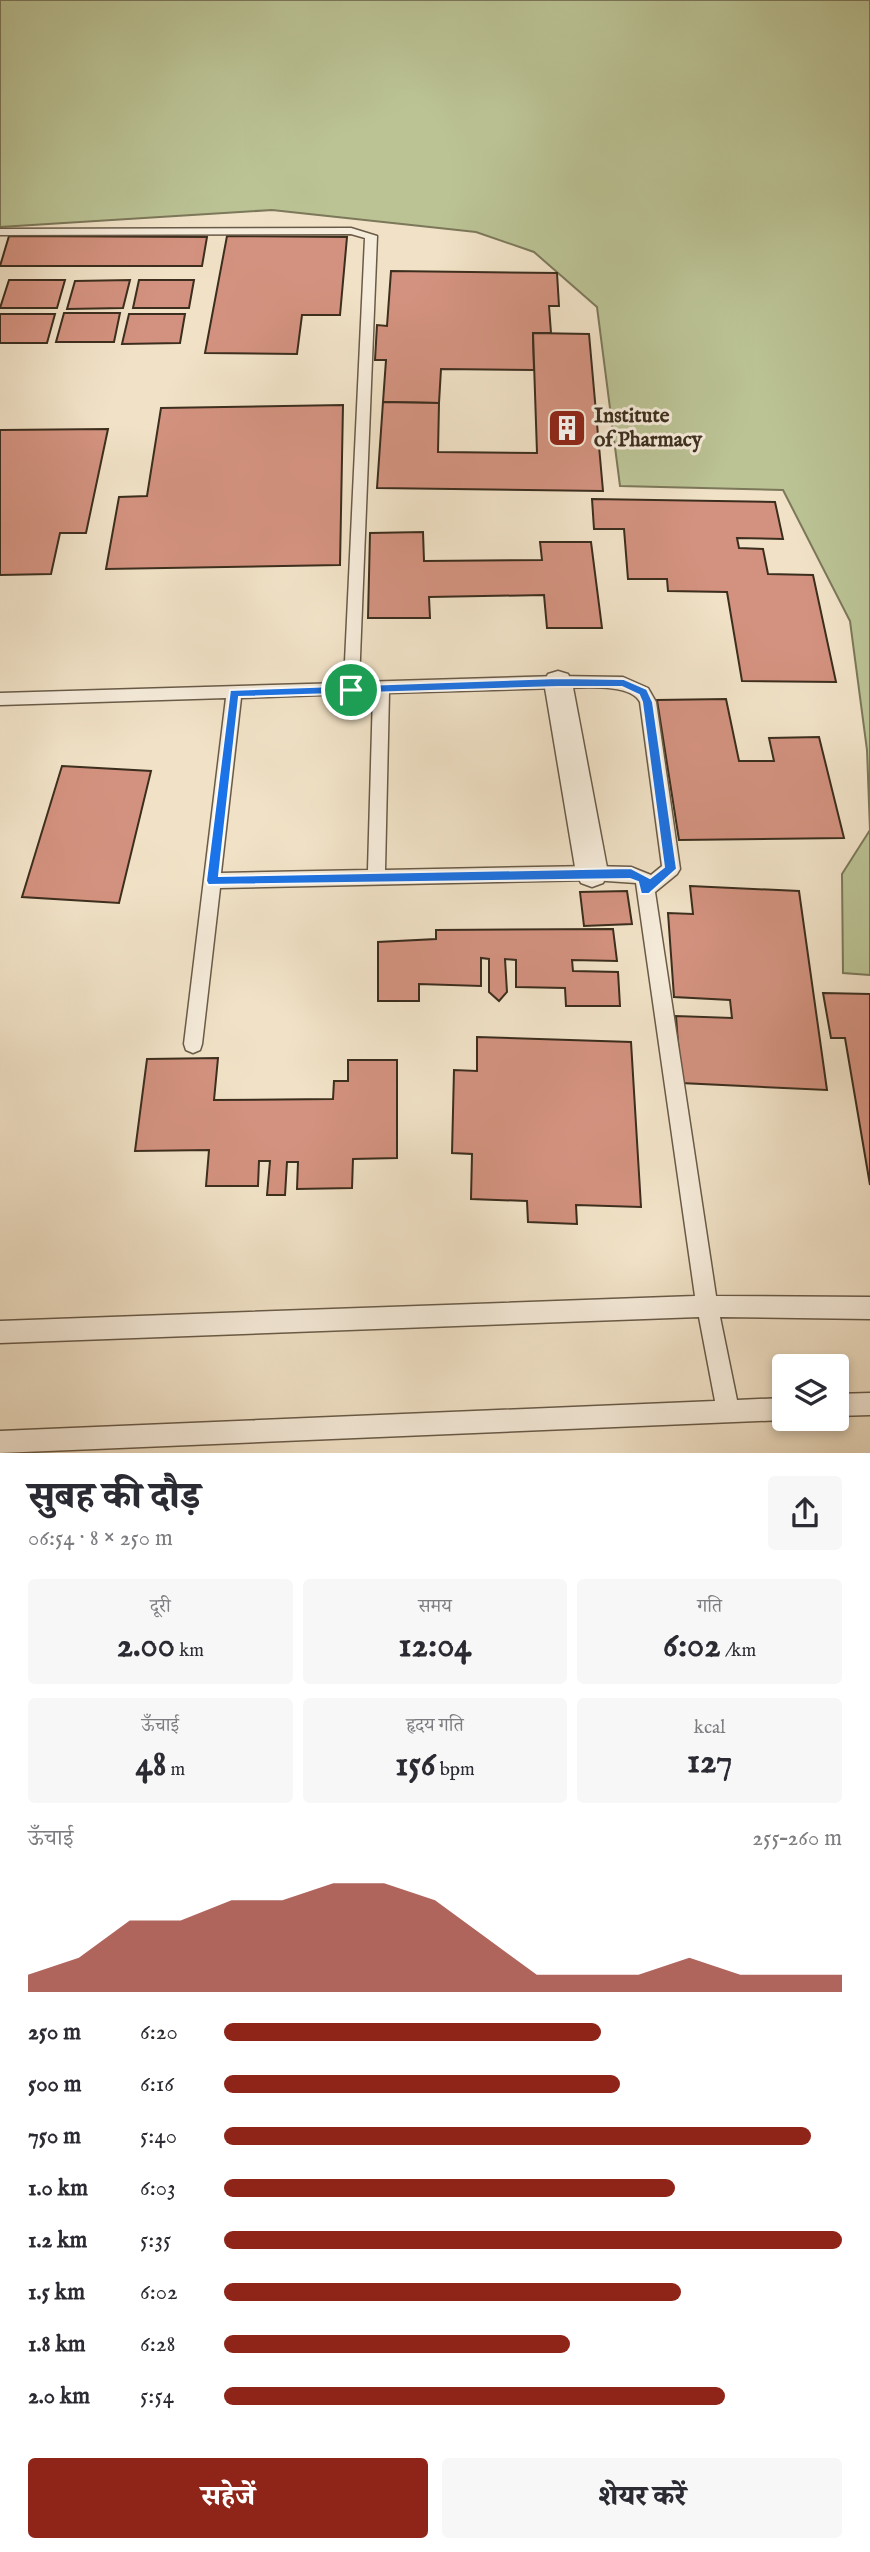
<!DOCTYPE html>
<html lang="hi">
<meta charset="utf-8">
<style>
:root{--surface:#fff;--page:#f7f7f7;--text:#2b2b33;--muted:#7c7c81;--accent:#8f2418}
body{margin:0;font-family:"IM FELL English","Noto Serif Devanagari",serif;background:var(--page);color:var(--text);height:100vh;display:flex;flex-direction:column;font-size:26px;white-space:nowrap}
*{box-sizing:border-box;margin:0}
p{font-size:23px;color:var(--muted)}
.icon{flex:none;width:38px;height:38px;fill:none;stroke:currentColor;stroke-width:2;stroke-linecap:round;stroke-linejoin:round}
.map{position:relative;height:1453px;overflow:hidden}
.sheet{display:flex;flex-direction:column;background:var(--surface);flex:1}
.sheet>*{flex:none}
.tools{position:absolute;left:772px;top:1354px;display:grid;gap:14px}
.tools a{display:grid;place-items:center;width:77px;height:77px;border-radius:7px;background:var(--surface);box-shadow:0 4px 10px #0003;font-size:35px}
.pin{position:absolute;display:grid;place-items:center;width:60px;height:60px;color:#fff;margin:-30px;border:4px solid #fff;border-radius:50%;box-shadow:0 2px 7px #0007}
.round{display:grid;place-items:center;flex:none;width:74px;height:74px;border-radius:7px;background:var(--page)}
.headline{display:flex;align-items:center;justify-content:space-between;height:119px;padding:0 28px}
h1{font-size:38px;font-weight:800;line-height:52px}
.stats{display:grid;grid-template-columns:repeat(3,1fr);gap:10px;height:119px;padding:7px 28px}
.stats div{display:grid;align-content:center;border-radius:7px;background:var(--page);text-align:center}
.stats b{font-size:35px;font-weight:800}
.stats small{font-size:19px;font-weight:400}
.stats p{font-size:19px}
.chart{height:196px;padding:14px 28px}
.chart p{display:flex;justify-content:space-between}
.chart svg{width:100%;height:126px;margin-top:7px;fill:var(--accent);opacity:.7}
.cta{display:flex;gap:14px;margin-top:auto;padding:14px 28px}
.cta a{flex:1;height:80px;border-radius:7px;background:var(--accent);color:#fff;font-size:28px;font-weight:800;line-height:80px;text-align:center}
.cta a+a{background:var(--page);color:var(--text)}
ul{padding:0 28px;list-style:none;font-size:23px}
li{display:grid;grid-template-columns:112px 84px 1fr;align-items:center;height:52px}
li i{height:18px;border-radius:9px;background:var(--accent)}
.map>svg:first-child{display:block}
.green{fill:#bbc395;stroke:#7c785a;stroke-width:2}
.building{fill:#d3927f;stroke:#3c2e1e;stroke-width:2}
.lines{fill:none;stroke-linecap:round;stroke-linejoin:round}
.lane-casing{stroke:#695b48;stroke-width:3}
.street-casing{stroke:#695b48;stroke-width:3}
.lane{fill:#f6ecdb;fill-rule:evenodd}
.street{fill:#f6ecdb;fill-rule:evenodd}
.route{fill:#1a73e8;stroke:#fff;stroke-width:2;fill-rule:evenodd}
.labels{text-anchor:middle;dominant-baseline:central;stroke-width:6;stroke-linejoin:round;paint-order:stroke}
.poi-label{font-size:21px;font-weight:bold;fill:#3c2e1e;stroke:#f6ecdb;text-anchor:start}
</style>
<div class="map">
<svg width="870" height="1453" viewBox="0 0 870 1453">
<rect width="100%" height="100%" fill="#f1e2c7"/>
<filter id="stains"><feTurbulence type="fractalNoise" baseFrequency=".00286" numOctaves="4"/><feColorMatrix values="0 0 0 0 .2 0 0 0 0 .09 0 0 0 0 .02 0 0 0 .5 -.17"/></filter>
<radialGradient id="worn" r=".72"><stop offset=".6" stop-color="#630" stop-opacity="0"/><stop offset="1" stop-color="#630" stop-opacity=".3"/></radialGradient>
<path class="green" d="M0 0H870V975L843 973 842 874 870 830 867 750 850 621 783 490 620 486 597 307 534 252 476 232 272 210 0 227Z"/>
<g class="building">
<path d="M9 236 207 237 202 266H0Z"/>
<path d="M227 236 347 237 340 315H302L297 354 205 353Z"/>
<path d="M391 271 557 273 559 306H549L551 333H533L534 370 441 369 439 403 383 402 386 360H375L377 325 387 326Z"/>
<path d="M9 280H65L57 308H0Z"/>
<path d="M130 280 123 308 67 309 75 281Z"/>
<path d="M139 280H194L189 308H133Z"/>
<path d="M64 313H120L114 342H56Z"/>
<path d="M0 314H55L47 343H0Z"/>
<path d="M129 314H185L180 343 122 344Z"/>
<path d="M533 333 589 334 603 491 377 488 383 402 439 403 438 452 537 453Z"/>
<path d="M343 405 340 565 106 569 119 497 147 496 161 408Z"/>
<path d="M108 429 86 533H60L51 574 0 575V430Z"/>
<path d="M592 499 775 502 783 539 737 538 739 548 763 549 768 574 813 575 836 682 742 681 727 592 668 591 667 579H628L624 529H594Z"/>
<path d="M423 532 424 561 542 560 540 542H591L602 628H547L544 595 429 597 430 618H368L370 533Z"/>
<path d="M726 699 739 761H774L769 738 819 737 844 838 679 840 657 700Z"/>
<path d="M62 766 151 771 119 903 22 897Z"/>
<path d="M690 886 799 891 827 1090 681 1083 676 1016 732 1018 730 1000 674 997 668 913 693 914Z"/>
<path d="M627 891 632 924 584 926 580 892Z"/>
<path d="M613 929 617 961 572 960 573 971 618 972 620 1006H566L565 988 516 987V960L505 959 507 992 499 1001 489 992V959L481 958V986L419 984V1001H378V942L436 939V930Z"/>
<path d="M823 993 870 994V1185L845 1038H831Z"/>
<path d="M477 1037 631 1042 641 1207 576 1205 577 1224 528 1222 527 1201 471 1199 472 1154 452 1153 454 1070 477 1071Z"/>
<path d="M218 1058 214 1100 333 1099 334 1081H348V1060H397V1158L353 1159 352 1188 297 1189 298 1162H287L285 1195H267L270 1161H259L258 1186H206L209 1150 135 1151 147 1059Z"/>
</g>
<g class="lines">
<g class="lane-casing">
<g id="lane">
<path d="M351 228 377 236 359 682 558 676 623 677 648 688 656 702 680 869 677 874 655 892 716 1296 870 1297V1319L720 1317 737 1400 784 1398V1420L0 1453V1431L715 1401 699 1317 0 1343V1321L695 1296 636 883 592 880 220 888 202 1044 200 1050 193 1053 186 1050 184 1044 226 698 0 705V693L344 683 365 238 351 234 0 235V229ZM558 688C578 688 630 682 640 702L662 866 651 875 631 867 592 866 385 870 389 693ZM349 694H373L368 870 221 873 241 698Z"/>
<path d="M870 1393V1415L836 1416V1394Z"/>
</g>
</g>
<g class="street-casing">
<path id="street" d="M558 671 568 674 572 682 608 873 603 883 592 887 581 883 576 873 544 682 548 674Z"/>
</g>
<use href="#lane" class="lane"/>
<use href="#street" class="street"/>
</g>
<path class="route" d="M558 678 624 679 647 689 653 702 677 869 649 894H641L638 882 630 879 208 885 206 881 230 690ZM558 687H622L639 695 642 702 664 867 650 878 631 868 219 876 239 697Z"/>
<defs>
<g id="building-square" transform="scale(2.0125)"><rect x="-9" y="-9" width="18" height="18" rx="4" fill="#8f2418" stroke="#f6ecdb"/><path d="M-4-6H4V6H1V3H-1V6H-4ZM-2.5-4.3h1.7v1.8h-1.7ZM.8-4.3h1.7v1.8H.8ZM-2.5-1h1.7V.8h-1.7ZM.8-1h1.7V.8H.8Z" fill="#fff"/></g>
</defs>
<g fill-rule="evenodd">
<use href="#building-square" x="567" y="428"/>
</g>
<g class="labels">
<g class="poi-label">
<text x="594" y="416">Institute<tspan x="594" dy="24">of Pharmacy</tspan></text>
</g>
</g>
<rect width="100%" height="100%" filter="url(#stains)"/>
<rect width="100%" height="100%" fill="url(#worn)"/>
</svg>
<div class="tools">
<a><svg class="icon" aria-label="layers" viewBox="0 0 24 24"><path d="M12 4l9 5-9 5-9-5zM3 14l9 5 9-5"/></svg></a>
</div>
<div class="pin" style="left:351px;top:690px;background:#1e9e55"><svg class="icon" aria-label="arrive" viewBox="0 0 24 24"><path d="M6 21V4h12l-3 4 3 4H6"/></svg></div>
</div>
<section class="sheet">
<div class="headline"><div><h1>सुबह की दौड़</h1><p>06:54 · 8 × 250 m</p></div><a class="round"><svg class="icon" aria-label="share" viewBox="0 0 24 24"><path d="M12 15V3M7 8l5-5 5 5M5 13v7h14v-7"/></svg></a></div>
<div class="stats">
<div><p>दूरी</p><b>2.00<small> km</small></b></div>
<div><p>समय</p><b>12:04</b></div>
<div><p>गति</p><b>6:02<small> /km</small></b></div>
</div>
<div class="stats">
<div><p>ऊँचाई</p><b>48<small> m</small></b></div>
<div><p>हृदय गति</p><b>156<small> bpm</small></b></div>
<div><p>kcal</p><b>127</b></div>
</div>
<div class="chart"><p><span>ऊँचाई</span>255–260 m</p>
<svg viewBox="0 0 160 44" preserveAspectRatio="none"><path d="M0 44V38L10 32L20 19L30 19L40 12L50 12L60 6L70 6L80 12L90 25L100 38L110 38L120 38L130 32L140 38L150 38L160 38V44z"/></svg>
</div>
<ul>
<li><b>250 m</b>6:20<i style="width:61%"></i></li>
<li><b>500 m</b>6:16<i style="width:64%"></i></li>
<li><b>750 m</b>5:40<i style="width:95%"></i></li>
<li><b>1.0 km</b>6:03<i style="width:73%"></i></li>
<li><b>1.2 km</b>5:35<i style="width:100%"></i></li>
<li><b>1.5 km</b>6:02<i style="width:74%"></i></li>
<li><b>1.8 km</b>6:28<i style="width:56%"></i></li>
<li><b>2.0 km</b>5:54<i style="width:81%"></i></li>
</ul>
<div class="cta"><a>सहेजें</a><a>शेयर करें</a></div>
</section>
